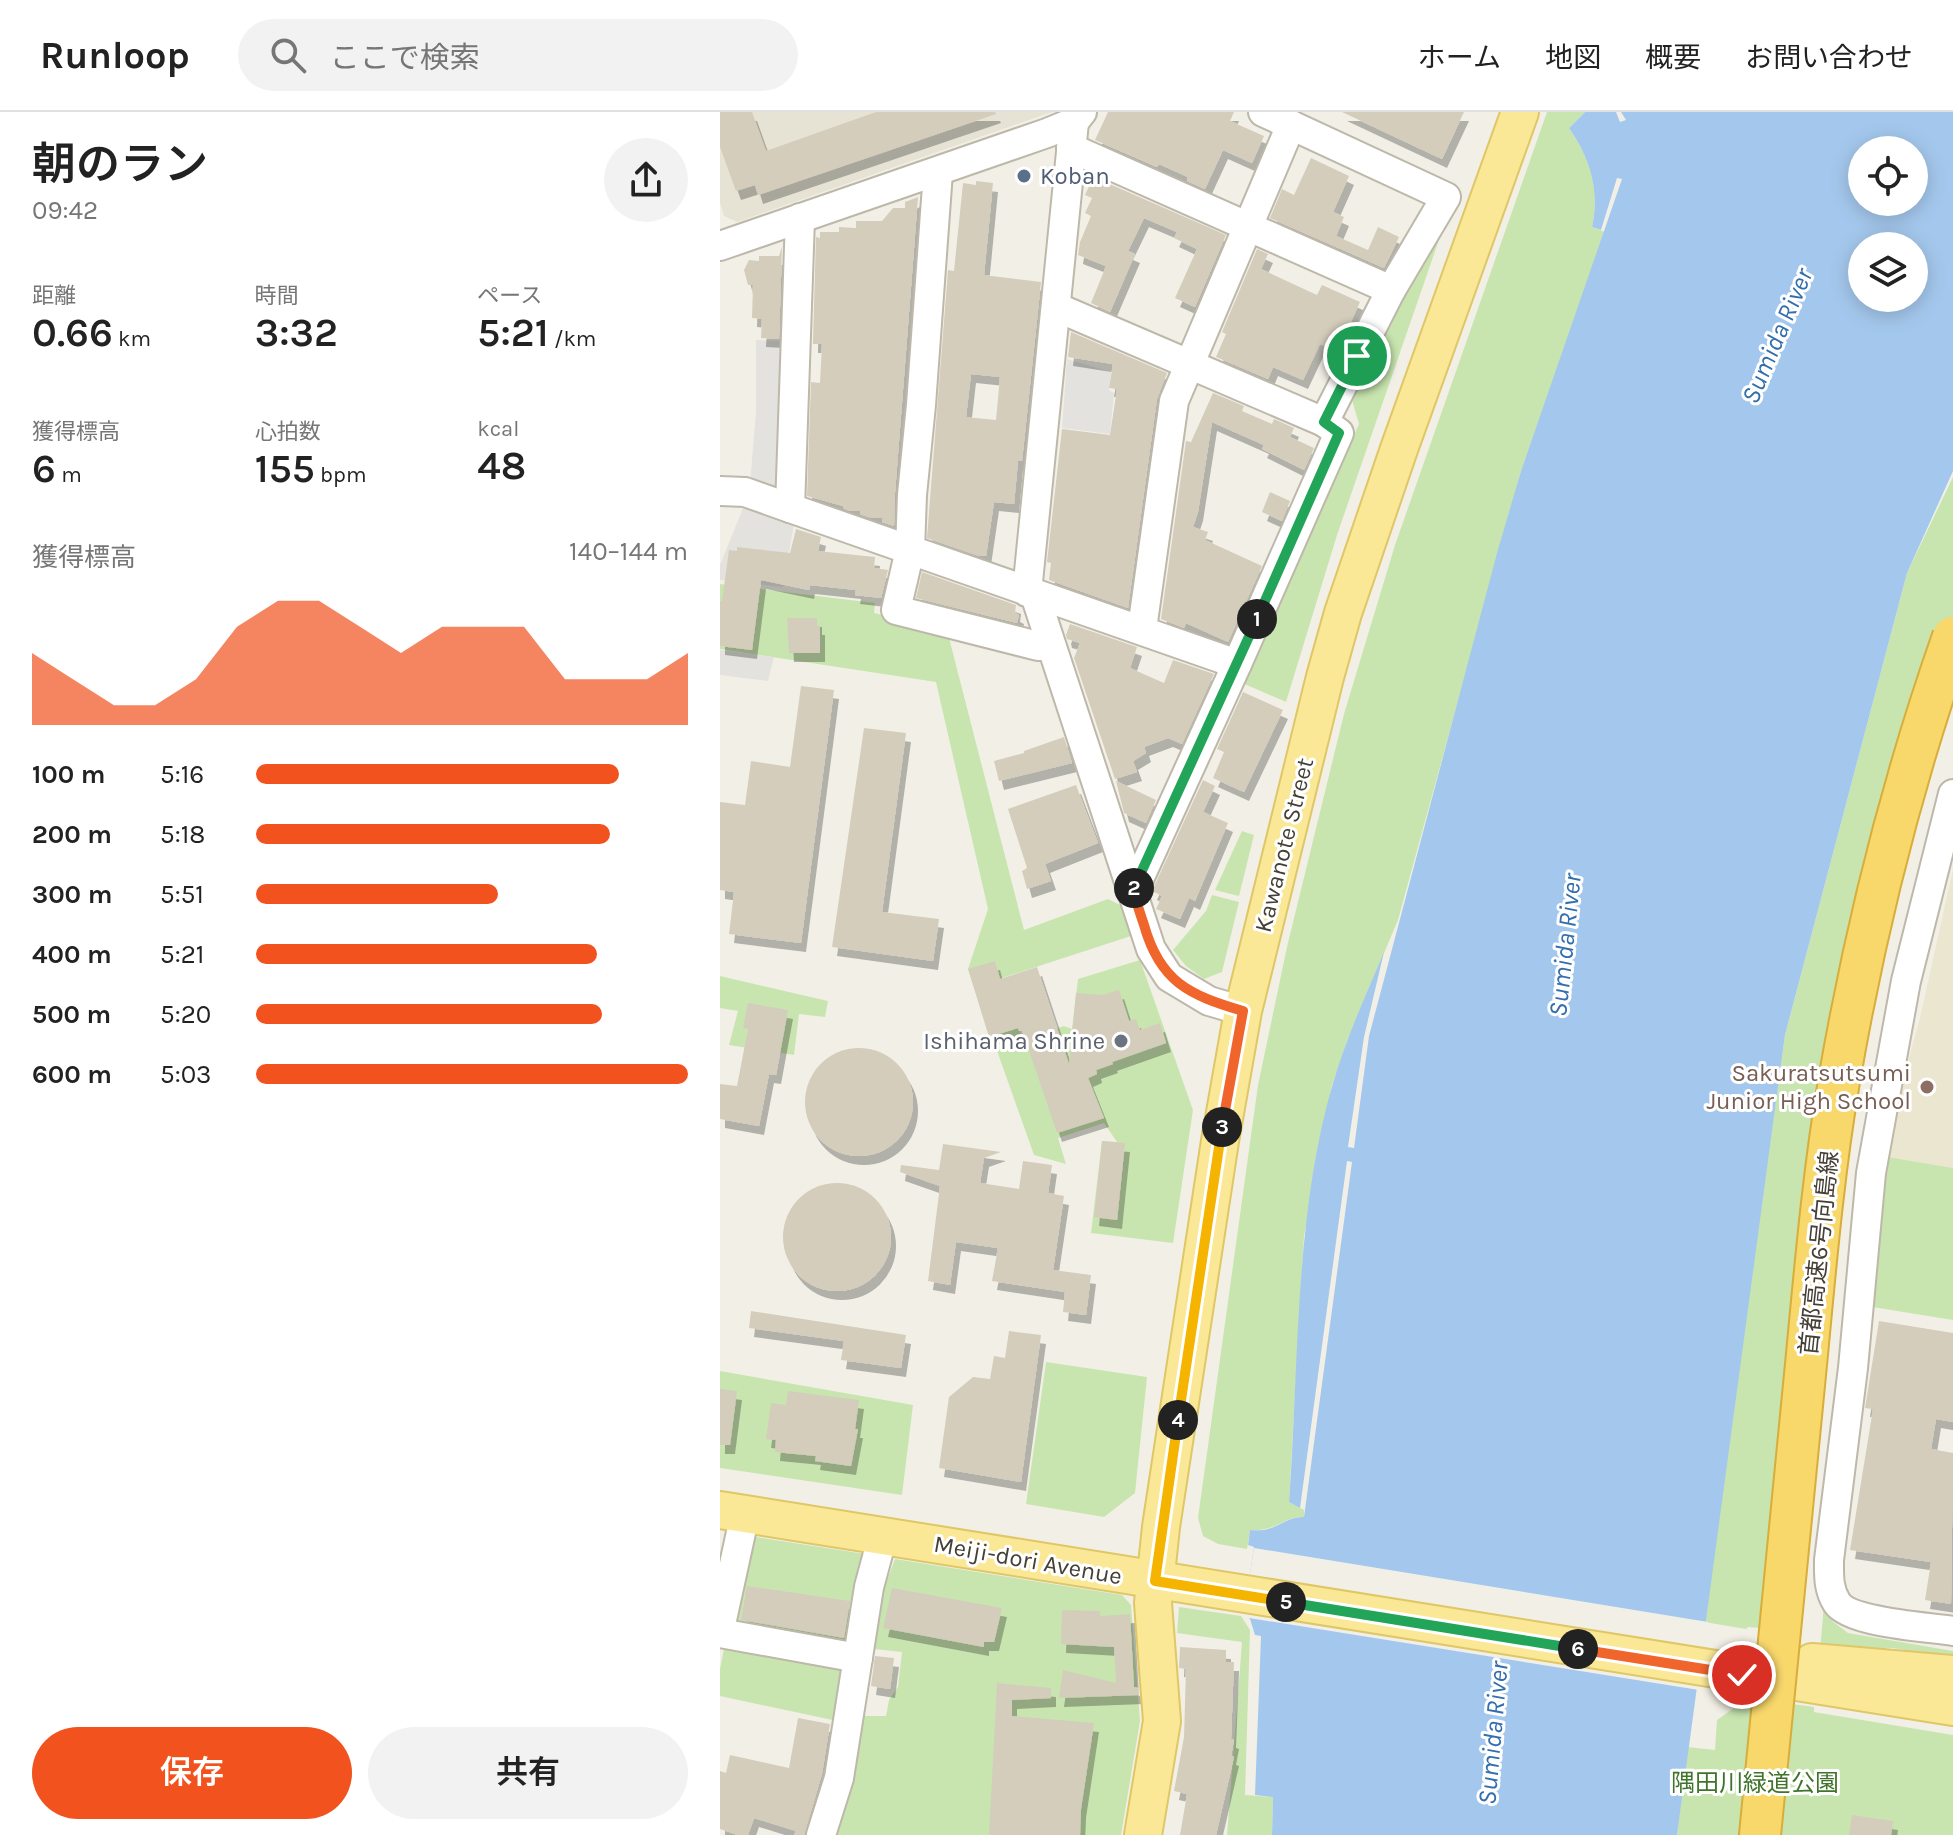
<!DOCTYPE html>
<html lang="ja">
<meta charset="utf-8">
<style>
:root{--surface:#fff;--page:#f2f2f2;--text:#222;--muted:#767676;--line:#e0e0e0;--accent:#f2521e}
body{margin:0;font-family:Karla,"Noto Sans JP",sans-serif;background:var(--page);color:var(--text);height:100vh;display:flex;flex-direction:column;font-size:30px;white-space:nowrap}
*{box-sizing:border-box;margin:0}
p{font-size:26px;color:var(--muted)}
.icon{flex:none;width:44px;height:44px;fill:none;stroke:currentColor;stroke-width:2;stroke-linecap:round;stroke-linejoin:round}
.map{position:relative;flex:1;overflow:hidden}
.panel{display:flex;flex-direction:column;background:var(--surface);width:720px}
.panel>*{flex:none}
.buttons{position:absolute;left:1128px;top:24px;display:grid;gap:16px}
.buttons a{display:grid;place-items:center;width:80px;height:80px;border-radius:50%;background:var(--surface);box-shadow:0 4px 20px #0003;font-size:40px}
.pin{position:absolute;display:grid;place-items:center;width:68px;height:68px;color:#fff;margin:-34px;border:4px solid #fff;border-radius:50%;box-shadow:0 2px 8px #0007}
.km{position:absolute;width:40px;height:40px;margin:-20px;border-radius:50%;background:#222;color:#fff;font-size:22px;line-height:40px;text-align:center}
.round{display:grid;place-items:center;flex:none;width:84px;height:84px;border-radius:42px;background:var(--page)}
.summary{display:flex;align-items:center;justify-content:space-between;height:136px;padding:0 32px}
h1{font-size:44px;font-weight:600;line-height:60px}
.stats{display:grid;grid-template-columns:repeat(3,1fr);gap:12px;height:136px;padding:8px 32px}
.stats div{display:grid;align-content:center}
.stats b{font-size:40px;font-weight:600}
.stats small{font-size:22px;font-weight:400}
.stats p{font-size:22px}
.chart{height:224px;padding:16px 32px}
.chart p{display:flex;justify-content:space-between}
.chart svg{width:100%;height:144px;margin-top:8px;fill:var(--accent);opacity:.7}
.action{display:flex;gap:16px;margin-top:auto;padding:16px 32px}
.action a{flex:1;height:92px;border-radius:48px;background:var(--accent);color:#fff;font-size:32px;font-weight:600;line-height:92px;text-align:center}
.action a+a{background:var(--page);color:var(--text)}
ul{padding:0 32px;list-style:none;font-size:26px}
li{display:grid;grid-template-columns:128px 96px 1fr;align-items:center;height:60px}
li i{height:20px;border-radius:10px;background:var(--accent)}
header{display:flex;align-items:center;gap:48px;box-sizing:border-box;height:112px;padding:0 40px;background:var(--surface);border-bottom:2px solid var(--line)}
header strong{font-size:38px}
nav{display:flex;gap:44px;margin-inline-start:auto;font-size:28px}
.search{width:560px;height:72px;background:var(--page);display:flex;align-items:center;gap:20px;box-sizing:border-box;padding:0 28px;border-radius:44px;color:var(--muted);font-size:30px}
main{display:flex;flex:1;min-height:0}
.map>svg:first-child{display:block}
.residential{fill:#e6e2d4}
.education{fill:#ebe6d0}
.green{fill:#c8e5b0}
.parking{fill:#e3e2de}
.water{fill:#a4c8ed;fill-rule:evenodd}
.pier{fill:#f2f0e6}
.building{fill:#d4cdbc;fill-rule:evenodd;filter:url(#shadow)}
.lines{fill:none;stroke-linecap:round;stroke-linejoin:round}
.minor-casing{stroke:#bdb8a9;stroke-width:32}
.major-casing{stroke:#dfc767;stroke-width:40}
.minor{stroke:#fff;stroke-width:28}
.major{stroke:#fae897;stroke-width:36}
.highway-bridge-casing{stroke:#d7ad3b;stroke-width:44;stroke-linecap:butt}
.highway-bridge{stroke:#f8d76b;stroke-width:40}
.split-1-casing{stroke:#fff;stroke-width:16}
.split-2-casing{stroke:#fff;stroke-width:16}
.split-3-casing{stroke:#fff;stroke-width:16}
.split-4-casing{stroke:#fff;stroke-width:16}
.split-5-casing{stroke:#fff;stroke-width:16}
.split-6-casing{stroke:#fff;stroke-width:16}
.split-7-casing{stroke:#fff;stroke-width:16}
.split-1{stroke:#22a559;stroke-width:10}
.split-2{stroke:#22a559;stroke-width:10}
.split-3{stroke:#f0652b;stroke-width:10}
.split-4{stroke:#f5b400;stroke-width:10}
.split-5{stroke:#f5b400;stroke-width:10}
.split-6{stroke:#22a559;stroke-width:10}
.split-7{stroke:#f0652b;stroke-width:10}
.service-dot{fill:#5c6f8a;stroke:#fff;stroke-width:3}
.worship-dot{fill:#6b7280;stroke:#fff;stroke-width:3}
.education-dot{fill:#8d6e63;stroke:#fff;stroke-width:3}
.labels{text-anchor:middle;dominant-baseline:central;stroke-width:6;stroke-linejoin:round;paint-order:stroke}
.service-label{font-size:24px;fill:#4e5e75;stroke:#fff;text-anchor:start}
.street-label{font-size:24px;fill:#454036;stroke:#fff}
.worship-label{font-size:24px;fill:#5b616d;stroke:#fff;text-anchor:end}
.education-label{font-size:24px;fill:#785e54;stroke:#fff;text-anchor:end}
.park-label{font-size:24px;fill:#40742b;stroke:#fff}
.water-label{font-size:26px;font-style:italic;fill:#336ead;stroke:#fff}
</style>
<header>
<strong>Runloop</strong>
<div class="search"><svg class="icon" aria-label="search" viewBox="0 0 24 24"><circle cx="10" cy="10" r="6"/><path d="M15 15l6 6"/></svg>ここで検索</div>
<nav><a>ホーム</a><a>地図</a><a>概要</a><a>お問い合わせ</a></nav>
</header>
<main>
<section class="panel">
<div class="summary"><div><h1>朝のラン</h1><p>09:42</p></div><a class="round"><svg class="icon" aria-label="share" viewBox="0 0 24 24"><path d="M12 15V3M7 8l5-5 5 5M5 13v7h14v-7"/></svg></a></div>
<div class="stats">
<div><p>距離</p><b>0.66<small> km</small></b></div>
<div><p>時間</p><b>3:32</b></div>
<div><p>ペース</p><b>5:21<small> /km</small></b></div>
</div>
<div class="stats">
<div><p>獲得標高</p><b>6<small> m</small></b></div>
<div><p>心拍数</p><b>155<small> bpm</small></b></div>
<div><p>kcal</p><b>48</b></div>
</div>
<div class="chart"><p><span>獲得標高</span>140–144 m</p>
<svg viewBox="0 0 160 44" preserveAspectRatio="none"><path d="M0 44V22L10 30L20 38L30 38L40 30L50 14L60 6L70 6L80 14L90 22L100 14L110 14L120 14L130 30L140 30L150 30L160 22V44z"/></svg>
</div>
<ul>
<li><b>100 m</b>5:16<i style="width:84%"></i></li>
<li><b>200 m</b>5:18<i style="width:82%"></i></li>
<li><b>300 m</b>5:51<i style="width:56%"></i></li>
<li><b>400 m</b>5:21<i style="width:79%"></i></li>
<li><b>500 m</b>5:20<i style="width:80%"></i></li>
<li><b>600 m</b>5:03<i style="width:100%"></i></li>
</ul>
<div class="action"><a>保存</a><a>共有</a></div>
</section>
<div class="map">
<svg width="1233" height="1723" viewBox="0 0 1233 1723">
<defs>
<filter id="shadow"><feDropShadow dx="5" dy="9" stdDeviation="0" flood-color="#0004"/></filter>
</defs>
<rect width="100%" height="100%" fill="#f2f0e6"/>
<path class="residential" d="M0 0H332L17 110 4 104 0 91Z"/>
<path class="education" d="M1233 757V1056L1162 1044 1200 906Z"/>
<g class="green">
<path d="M827 0H865L849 16C870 46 880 79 872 115L885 120 801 359 678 808 627 929 612 973 584 1124 569 1390 584 1398V1405C564 1404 556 1420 530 1418L527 1437 498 1432 483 1424 478 1406 538 973 567 835 624 602 675 433Z"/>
<path d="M722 119 617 423 566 590 522 571 639 312 630 281Z"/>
<path d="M1233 365V558L1139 917 1068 1518 1028 1515 1026 1517 984 1510 1065 923 1187 461Z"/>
<path d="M0 472 155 491 154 501 227 518 304 818 388 787 402 794 411 824 282 866 303 928 344 914 352 917 358 867 420 848 473 998 453 1131 371 1121 382 1029 397 1030 384 1011 338 1026 346 1052 314 1043 248 857 268 797 216 570 0 537Z"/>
<path d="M522 719 534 723 519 784 495 778Z"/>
<path d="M492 783 519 790 502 860 484 867 466 854 453 838 486 799Z"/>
<path d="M0 864 108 889 105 905 79 902 74 943 9 933 18 899 0 896Z"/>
<path d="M1162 1044 1233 1056V1208L1146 1194Z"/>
<path d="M326 1250 427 1265 415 1381 384 1405 306 1392Z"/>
<path d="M0 1259 193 1293 182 1383 0 1356Z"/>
<path d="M30 1424 145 1442 127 1534 18 1516 14 1508Z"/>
<path d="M175 1447 402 1483 411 1493 420 1609 401 1723H112L134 1665 143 1604H166L169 1588 178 1575 182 1540 154 1537 163 1479Z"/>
<path d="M1104 1492 1112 1509 1128 1521 1233 1539V1545L1172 1536 1100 1539Z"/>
<path d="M459 1495 521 1504 530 1518 525 1683 553 1685 552 1723H507L522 1530 457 1521Z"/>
<path d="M6 1527 132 1553 122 1610 0 1584V1557Z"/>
<path d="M1028 1586 1094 1595V1600L1233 1623V1723H957L967 1635 995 1638 997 1608Z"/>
</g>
<g class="parking">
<path d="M36 228 69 229 61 382 30 372 36 299Z"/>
<path d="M347 247 391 260 389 278 394 281 390 322 342 316Z"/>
<path d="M25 391 74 412 63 475 0 468V453Z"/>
<path d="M0 538 54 545 48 569 0 563Z"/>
</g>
<path class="water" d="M865 0H896L900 10 906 8 901 0H1233V359L1187 461 1065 923 957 1723H552L553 1685 535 1683 541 1524 535 1523 530 1507 524 1502 534 1435 528 1433 530 1418C557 1421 562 1405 584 1405L632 1050 627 1049 580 1396 569 1390C579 1253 574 1104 613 971 626 926 646 883 664 840L644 925 628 1035 634 1036 649 924 777 441 801 359 902 67 897 66 881 118 872 115C880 79 870 46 849 16ZM1142 38H1194V90H1142ZM1142 134H1194V186H1142Z"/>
<path class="pier" d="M534 1436 988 1510 979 1578 523 1505Z"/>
<g class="building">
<path d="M0 0H32L46 39 156 0H275L276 2 38 83 35 73 16 79 0 35Z"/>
<path d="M388 0H514L510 9 544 24 532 51 503 38 485 77 467 69 468 65 439 52 437 55 375 28Z"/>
<path d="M622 0H744L722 47Z"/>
<path d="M591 46 629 64 613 100 624 105 616 124 648 138 658 115 679 125 664 156 550 106 562 77 574 83Z"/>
<path d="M369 63 506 123 475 195 455 186 477 137 454 126 457 120 424 106 408 139 415 142 390 200 371 191 386 154 358 143 360 130 371 104 365 101 372 86 365 83 372 68 367 66Z"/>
<path d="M256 69 273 71 264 163 321 170 304 330 302 349H298L294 392 274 390 266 444 256 443 207 426 228 158 234 159 243 71 256 73ZM251 262 280 265 276 308 246 305Z"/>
<path d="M198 85 175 381 174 414 162 410V406L148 405 140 402V399H130L123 396V394L87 384 91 270 100 271 102 232H93V229L96 125 100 126V120H119V115L136 116V109H162L173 96H185V90Z"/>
<path d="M62 135 59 227 41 226 42 207 32 206 33 173H28L24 158 29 148 39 149V144H59Z"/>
<path d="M537 137 548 142 541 157 597 183 602 173 640 190 617 240 600 232 583 268 553 255 548 267 496 245 506 222 502 220Z"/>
<path d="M351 220 447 261 437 287 408 496 329 468 331 451 327 450 342 317 390 323 397 277 389 276 393 252 348 245Z"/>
<path d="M493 281 524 294 522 299 552 312 554 307 574 316 570 325 594 336 584 358 542 337 544 333 492 310 478 400 473 415 488 420 485 428 542 454 508 530 466 511 464 516 441 507 466 329 471 330Z"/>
<path d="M550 380 570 389 562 409 542 400Z"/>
<path d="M76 417 101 425 98 439 155 445 154 456 168 458 161 486 135 483 136 478 90 473 89 478 41 468 32 538 0 534V489H2L9 438 17 439V435L70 441Z"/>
<path d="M202 460 296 493 295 501 299 503 297 511 196 486Z"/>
<path d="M67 506H97V514H100V541H69Z"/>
<path d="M350 512 417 535 410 556 444 571 453 548 494 562 462 632 448 626 424 635 426 641 413 649 417 660 395 667 354 546 360 531 347 527 346 523Z"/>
<path d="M81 574 114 578 81 831 9 822 14 780 0 778V690L25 693 31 649 70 655Z"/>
<path d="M523 580 563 598 524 680 493 666 504 640 497 637Z"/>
<path d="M144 616 186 621 162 800 219 807 213 849 112 835Z"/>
<path d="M344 625 352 651 279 669 274 649 304 641V639Z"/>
<path d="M483 668 495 674 483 700 508 711 475 789 469 786 460 807 436 797 442 784 432 779Z"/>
<path d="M396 669 436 688 426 711 404 701Z"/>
<path d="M356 673 378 731 325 752 331 769 307 777 302 759 307 756 288 697Z"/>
<path d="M275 849 280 867 317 855 349 952 356 881 383 883 399 878 409 909 416 907 420 918 440 911 446 931 392 950 393 952 376 958 377 962 368 966 384 1006 337 1021 302 918 299 919 298 916 269 925 248 857Z"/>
<path d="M28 891 68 898 56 963 49 962 39 1014 0 1007V972L17 974 28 917 23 916Z"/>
<circle cx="139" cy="990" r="54"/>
<path d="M382 1029 405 1031 397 1108 374 1105Z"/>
<path d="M223 1032 281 1040 264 1046 260 1071 299 1077 303 1049 332 1053 328 1081 344 1084 333 1158 371 1163 366 1203 343 1200 345 1180 272 1169 278 1136 236 1130 230 1173 208 1169 220 1074 180 1060 181 1053 219 1058Z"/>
<circle cx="117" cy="1125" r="54"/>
<path d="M31 1199 186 1223 181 1256 121 1248 124 1229 29 1216Z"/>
<path d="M1159 1209 1233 1221V1310L1216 1307 1211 1337 1233 1341 1231 1492 1205 1488 1211 1450 1130 1438 1153 1297 1145 1296Z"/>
<path d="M289 1219 321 1223 301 1370 219 1356 229 1285 253 1265 270 1267 274 1244 285 1246Z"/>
<path d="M0 1277 17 1279 10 1333H0Z"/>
<path d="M68 1279 139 1288 135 1317H138L131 1354 95 1349 96 1344 55 1340 56 1328 46 1327 51 1291 66 1293Z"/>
<path d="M27 1474 130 1489 124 1526 21 1508Z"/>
<path d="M172 1476 282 1496 274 1530H264V1535L163 1516Z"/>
<path d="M342 1498 380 1499V1504L410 1502 414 1575 418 1576 419 1583 339 1586 343 1558 396 1571 394 1535 341 1532Z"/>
<path d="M460 1535 506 1538V1550H514L511 1627 514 1628 511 1644 514 1645 496 1723H460L467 1682 454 1679 464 1625 466 1557 459 1556Z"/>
<path d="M155 1544 174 1546 170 1577 151 1574Z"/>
<path d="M277 1571 331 1576V1586L292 1588V1604L374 1611 361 1697 360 1723H269Z"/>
<path d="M78 1606 110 1612 102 1662 84 1723H74L76 1719 34 1706 28 1723H18L0 1717V1659L6 1661 10 1643 69 1656Z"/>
<path d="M1132 1703 1173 1709 1171 1723H1129Z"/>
</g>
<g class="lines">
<g class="minor-casing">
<g id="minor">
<path d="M543 0 726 85 671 178"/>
<path d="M351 36 671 178 604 310 619 321 517 552 414 778"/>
<path d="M218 60 201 293 192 383 190 438 176 498 318 534H331"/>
<path d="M0 134 327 21 354 10 362 0"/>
<path d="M336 195 604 310"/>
<path d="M0 379 25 380 70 396 517 552"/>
<path d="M70 396 80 106"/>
<path d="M307 480 354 10"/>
<path d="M315 483 431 837 449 865 489 889 523 899"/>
<path d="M422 517 454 289 571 13"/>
<path d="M1233 682 1186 869 1151 1061 1133 1256 1109 1448C1109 1463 1108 1477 1117 1491 1131 1511 1208 1515 1233 1519"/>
<path d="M0 1517 25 1402"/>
<path d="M0 1521 138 1546"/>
<path d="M101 1723 119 1666 149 1475 163 1423"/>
</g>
</g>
<g class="major-casing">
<g id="major">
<path d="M0 1398 1233 1595"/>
<path d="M1092 1550 1233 1562"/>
<path d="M423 1723 442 1609 433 1491 441 1415 500 1029 523 899 605 565 623 501 679 337 800 0"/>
</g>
</g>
<use href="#minor" class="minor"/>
<use href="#major" class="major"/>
<g class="highway-bridge-casing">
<path id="highway-bridge" d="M1040 1723C1055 1573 1070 1423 1084 1273 1094 1171 1102 1069 1119 969 1145 818 1182 670 1233 525"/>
</g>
<use href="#highway-bridge" class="highway-bridge"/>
</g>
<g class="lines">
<g class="split-1-casing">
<path id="split-1" d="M537 507 619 321 604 310 637 244"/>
</g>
<g class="split-2-casing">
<path id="split-2" d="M414 776 537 507"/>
</g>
<g class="split-3-casing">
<path id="split-3" d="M414 776C415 788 420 801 424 813 440 870 469 883 523 899L502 1015"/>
</g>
<g class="split-4-casing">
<path id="split-4" d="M458 1308 502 1015"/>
</g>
<g class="split-5-casing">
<path id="split-5" d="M458 1308 435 1469 566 1490"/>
</g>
<g class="split-6-casing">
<path id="split-6" d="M566 1490 858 1537"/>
</g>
<g class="split-7-casing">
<path id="split-7" d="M858 1537 1022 1563"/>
</g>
<use href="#split-1" class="split-1"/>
<use href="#split-2" class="split-2"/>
<use href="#split-3" class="split-3"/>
<use href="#split-4" class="split-4"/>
<use href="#split-5" class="split-5"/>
<use href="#split-6" class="split-6"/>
<use href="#split-7" class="split-7"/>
</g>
<circle class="service-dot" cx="304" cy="64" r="8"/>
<circle class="worship-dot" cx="401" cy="929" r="8"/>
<circle class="education-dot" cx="1207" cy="975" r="8"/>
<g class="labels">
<g class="service-label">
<text x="320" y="64">Koban</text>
</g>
<g class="street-label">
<text transform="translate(564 733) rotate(-76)">Kawanote Street</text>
<text transform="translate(1099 1141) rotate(-84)">首都高速6号向島線</text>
<text transform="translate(308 1448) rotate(10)">Meiji-dori Avenue</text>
</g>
<g class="worship-label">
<text x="385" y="929">Ishihama Shrine</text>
</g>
<g class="education-label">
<text x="1191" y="961">Sakuratsutsumi<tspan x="1191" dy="28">Junior High School</tspan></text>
</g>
<g class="park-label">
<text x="1035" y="1671">隅田川緑道公園</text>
</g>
<g class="water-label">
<text transform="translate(1057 224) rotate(-67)">Sumida River</text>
<text transform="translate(845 833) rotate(-84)">Sumida River</text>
<text transform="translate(773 1621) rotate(-85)">Sumida River</text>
</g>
</g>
</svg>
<div class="buttons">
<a><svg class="icon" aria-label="locate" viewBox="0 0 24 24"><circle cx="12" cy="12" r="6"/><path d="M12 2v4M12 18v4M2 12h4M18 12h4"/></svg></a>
<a><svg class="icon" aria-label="layers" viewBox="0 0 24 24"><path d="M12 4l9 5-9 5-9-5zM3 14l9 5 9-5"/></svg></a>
</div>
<div class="pin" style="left:637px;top:244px;background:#1e9e55"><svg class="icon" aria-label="arrive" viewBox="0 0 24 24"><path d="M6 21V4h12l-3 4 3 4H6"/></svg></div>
<div class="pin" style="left:1022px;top:1563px;background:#d93025"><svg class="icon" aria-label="check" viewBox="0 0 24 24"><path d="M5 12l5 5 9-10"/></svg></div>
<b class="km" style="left:537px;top:507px">1</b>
<b class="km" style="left:414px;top:776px">2</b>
<b class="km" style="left:502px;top:1015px">3</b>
<b class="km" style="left:458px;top:1308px">4</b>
<b class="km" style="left:566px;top:1490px">5</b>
<b class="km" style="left:858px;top:1537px">6</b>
</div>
</main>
